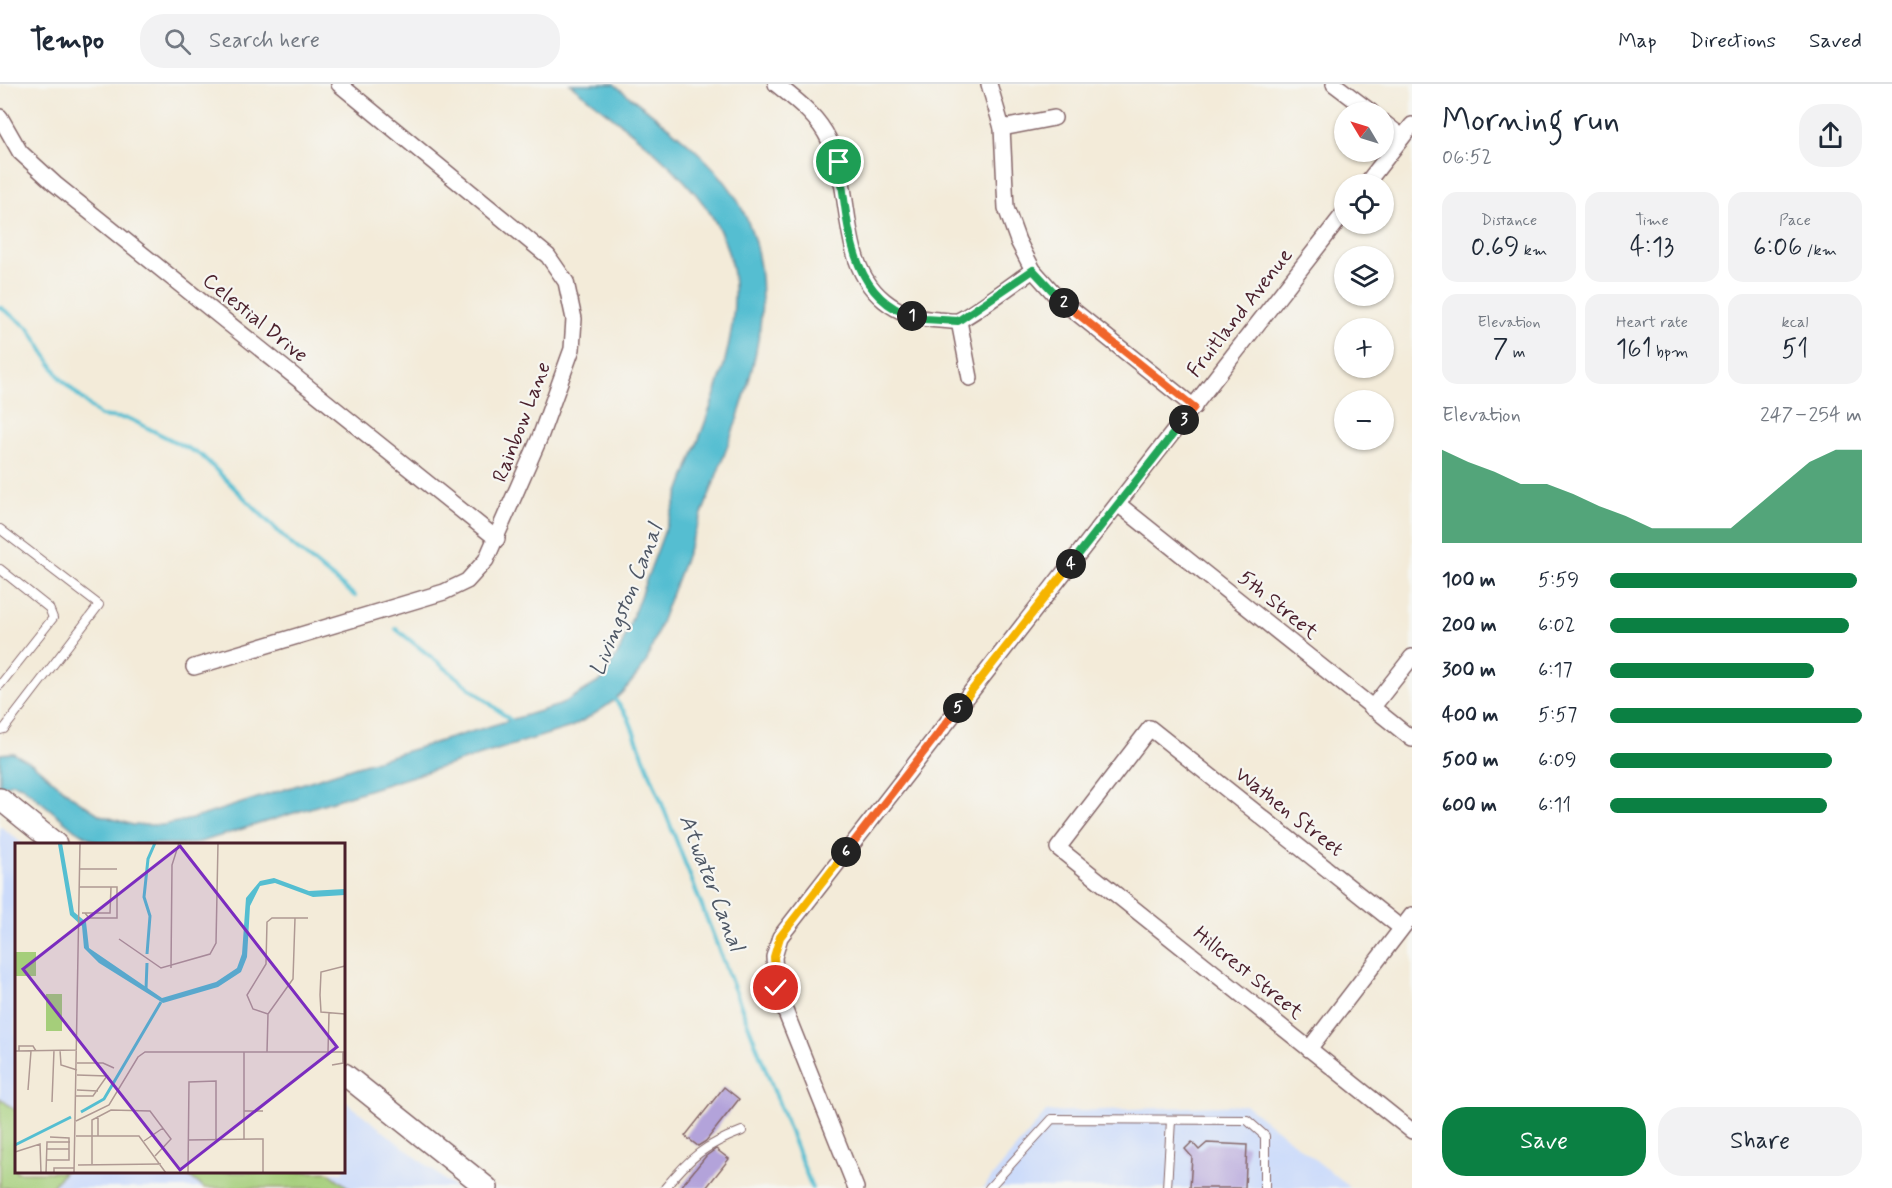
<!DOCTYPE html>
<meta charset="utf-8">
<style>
:root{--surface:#fff;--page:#f2f2f3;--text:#1f2937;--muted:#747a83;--line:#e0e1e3;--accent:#0b8043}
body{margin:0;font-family:Mynerve,sans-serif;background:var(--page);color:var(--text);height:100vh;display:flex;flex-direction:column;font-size:22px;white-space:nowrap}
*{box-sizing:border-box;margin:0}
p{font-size:20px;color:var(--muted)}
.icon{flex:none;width:33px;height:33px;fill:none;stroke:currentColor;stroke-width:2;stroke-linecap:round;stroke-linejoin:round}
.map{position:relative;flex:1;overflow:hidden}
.drawer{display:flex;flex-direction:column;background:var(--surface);width:480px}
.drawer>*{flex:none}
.needle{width:39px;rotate:308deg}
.buttons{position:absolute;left:1334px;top:18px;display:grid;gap:12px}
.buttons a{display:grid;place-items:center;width:60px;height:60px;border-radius:50%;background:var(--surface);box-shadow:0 2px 4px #0004;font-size:30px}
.pin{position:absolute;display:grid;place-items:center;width:51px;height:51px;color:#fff;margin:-26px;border:3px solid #fff;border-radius:50%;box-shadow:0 2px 6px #0007}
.km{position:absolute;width:30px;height:30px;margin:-15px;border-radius:50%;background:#222;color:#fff;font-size:16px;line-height:30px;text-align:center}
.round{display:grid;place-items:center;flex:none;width:63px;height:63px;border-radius:24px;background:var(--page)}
.headline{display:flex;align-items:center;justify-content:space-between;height:102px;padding:0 30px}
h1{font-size:33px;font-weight:600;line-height:45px}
.stats{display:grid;grid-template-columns:repeat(3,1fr);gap:9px;height:102px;padding:6px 30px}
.stats div{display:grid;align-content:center;border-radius:15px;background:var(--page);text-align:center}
.stats b{font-size:26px;font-weight:600}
.stats small{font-size:16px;font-weight:400}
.stats p{font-size:16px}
.chart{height:168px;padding:12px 30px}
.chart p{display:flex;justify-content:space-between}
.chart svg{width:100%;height:108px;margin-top:6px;fill:var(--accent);opacity:.7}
.primary-button{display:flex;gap:12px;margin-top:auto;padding:12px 30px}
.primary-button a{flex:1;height:69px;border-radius:24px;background:var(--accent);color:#fff;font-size:24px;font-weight:600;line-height:69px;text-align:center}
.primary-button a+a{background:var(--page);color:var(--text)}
ul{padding:0 30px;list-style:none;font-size:20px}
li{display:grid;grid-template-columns:96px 72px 1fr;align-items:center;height:45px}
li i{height:15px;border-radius:8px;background:var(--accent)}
header{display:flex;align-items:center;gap:36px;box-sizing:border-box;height:84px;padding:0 30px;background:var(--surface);border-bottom:2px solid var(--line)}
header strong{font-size:28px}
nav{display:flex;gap:33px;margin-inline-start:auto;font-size:21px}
.search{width:420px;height:54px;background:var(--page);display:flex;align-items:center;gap:15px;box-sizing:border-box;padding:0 21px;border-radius:24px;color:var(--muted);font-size:22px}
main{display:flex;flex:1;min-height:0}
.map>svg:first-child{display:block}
.built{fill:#ccdbfa}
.green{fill:#a5ce7a;stroke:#787652;stroke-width:1.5}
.water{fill:#54bed1;stroke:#4f6e7e;stroke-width:1.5}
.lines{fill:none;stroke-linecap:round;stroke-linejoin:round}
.stream{stroke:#54bed1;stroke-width:4}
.building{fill:#b3a3da}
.service-casing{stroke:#856668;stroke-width:10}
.minor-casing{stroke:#856668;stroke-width:18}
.secondary-casing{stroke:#856668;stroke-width:24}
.service{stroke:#fff;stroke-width:8}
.minor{stroke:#fff;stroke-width:15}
.secondary{stroke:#fff;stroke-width:21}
.split-1-casing{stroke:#fff;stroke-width:12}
.split-2-casing{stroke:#fff;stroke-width:12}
.split-3-casing{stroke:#fff;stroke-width:12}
.split-4-casing{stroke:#fff;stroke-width:12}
.split-5-casing{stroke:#fff;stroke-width:12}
.split-6-casing{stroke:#fff;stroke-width:12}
.split-7-casing{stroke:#fff;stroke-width:12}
.split-1{stroke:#22a559;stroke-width:8}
.split-2{stroke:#22a559;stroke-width:8}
.split-3{stroke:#f0652b;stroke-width:8}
.split-4{stroke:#22a559;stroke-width:8}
.split-5{stroke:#f5b400;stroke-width:8}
.split-6{stroke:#f0652b;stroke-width:8}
.split-7{stroke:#f5b400;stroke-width:8}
.labels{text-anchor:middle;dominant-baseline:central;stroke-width:4.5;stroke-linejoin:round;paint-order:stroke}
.street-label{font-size:21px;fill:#4a1f2b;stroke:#f6f6f2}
.water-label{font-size:22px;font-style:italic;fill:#4e5765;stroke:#f6f6f2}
.inset-river{fill:none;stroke:#54bed1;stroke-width:3}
.inset-road{fill:none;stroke:#af9993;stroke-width:1.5}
.view{fill:#7b2cbf;fill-opacity:0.15;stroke:#7b2cbf;stroke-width:3}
.inset-edge{fill:none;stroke:#4a1f2b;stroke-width:3}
</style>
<header>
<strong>Tempo</strong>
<div class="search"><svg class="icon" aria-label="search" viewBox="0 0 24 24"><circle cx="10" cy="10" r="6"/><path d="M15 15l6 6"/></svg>Search here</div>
<nav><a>Map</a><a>Directions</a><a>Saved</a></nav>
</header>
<main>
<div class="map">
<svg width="1412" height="1104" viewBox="0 0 1412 1104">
<rect width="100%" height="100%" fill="#f6f6f2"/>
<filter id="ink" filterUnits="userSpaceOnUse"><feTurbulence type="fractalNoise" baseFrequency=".0167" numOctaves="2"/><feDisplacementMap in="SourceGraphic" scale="12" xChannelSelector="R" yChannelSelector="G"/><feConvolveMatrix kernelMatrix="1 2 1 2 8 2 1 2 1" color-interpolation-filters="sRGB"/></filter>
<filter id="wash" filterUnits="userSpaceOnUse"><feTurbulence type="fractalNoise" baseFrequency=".008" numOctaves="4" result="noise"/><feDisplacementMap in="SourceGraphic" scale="24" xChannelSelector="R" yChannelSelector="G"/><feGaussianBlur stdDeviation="1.35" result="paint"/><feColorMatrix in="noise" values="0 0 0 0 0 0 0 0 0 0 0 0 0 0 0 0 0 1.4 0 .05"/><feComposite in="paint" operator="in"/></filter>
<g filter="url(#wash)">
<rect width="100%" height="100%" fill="#f3ebd9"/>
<g class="built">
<path d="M0 742 23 760H16V1088H344V1016L455 1104H0Z"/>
<path d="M1246 1021 1351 1104H983L1046 1028Z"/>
</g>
<g class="green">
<path d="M0 1014 16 1027V1088H64L51 1104H0Z"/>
<path d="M193 1088H328L349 1104H204L189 1092Z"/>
</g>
<path class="water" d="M570 0H614C655 33 714 73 739 119 792 215 741 324 707 417 686 471 666 525 646 579 621 614 609 623 571 643L194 760H100L75 746 22 702 12 699 0 703V670L13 669 33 680 74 714 100 731 133 741H163L192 735 354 683 560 621 602 596 620 566C642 507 664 447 687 387 708 329 737 265 734 202 733 176 723 148 708 126 672 75 618 38 570 0Z"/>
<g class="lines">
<g class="stream">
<path d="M0 223 29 244 60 294 100 332 130 335 201 371 291 460 355 512"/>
<path d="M396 545 513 638"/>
<path d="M613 613 628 633 812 1104"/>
</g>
</g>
<g id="blocks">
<g class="building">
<path d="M724 1003 739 1015 706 1057 698 1062 685 1052Z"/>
<path d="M1192 1058 1199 1066 1207 1059 1247 1061 1245 1104H1190L1192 1073 1185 1065Z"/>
<path d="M716 1065 729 1075 706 1104H680L706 1072Z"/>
</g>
</g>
</g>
<g filter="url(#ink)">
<use href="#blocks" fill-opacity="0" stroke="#856668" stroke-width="1.5"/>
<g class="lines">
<g class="service-casing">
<g id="service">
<path d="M0 445 99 521 4 645 0 646"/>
<path d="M0 485 49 524 53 534 0 601"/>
<path d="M665 1104C690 1073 705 1061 742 1047"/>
<path d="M989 1104 1052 1035 1247 1036 1265 1052V1104"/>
<path d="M1167 1104 1171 1036"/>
</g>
</g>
<g class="minor-casing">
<g id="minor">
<path d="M776 0C796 16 818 32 829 56 846 91 844 130 854 167 865 209 895 234 939 236 945 236 952 238 957 237 967 235 1021 194 1033 186"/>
<path d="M989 0 1002 44 1006 124 1018 157 1033 186 1058 214 1194 323"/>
<path d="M1334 0 1371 28"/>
<path d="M0 33 20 68 55 100 497 455"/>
<path d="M1383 38 1402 53"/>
<path d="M1002 44 1054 34"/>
<path d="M1366 100 1412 41"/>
<path d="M959 237 970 294"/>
<path d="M1118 420 1412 655"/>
<path d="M194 583 444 508 467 497 486 476 540 353 572 265 574 235 566 198 548 172 339 0"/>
<path d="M1372 624 1412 573"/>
<path d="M1401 844 1150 644 1058 764 1412 1047"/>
<path d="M1309 965 1412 831"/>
<path d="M856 1104 776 904 774 873 780 853 1344 129"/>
</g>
</g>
<g class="secondary-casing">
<g id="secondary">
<path d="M0 715 56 760"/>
<path d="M344 990 487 1104"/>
</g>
</g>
<use href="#service" class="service"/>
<use href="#minor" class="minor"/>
<use href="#secondary" class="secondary"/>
</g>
</g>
<g class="lines" filter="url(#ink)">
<g class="split-1-casing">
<path id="split-1" d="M839 78C848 134 847 212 912 232"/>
</g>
<g class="split-2-casing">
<path id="split-2" d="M912 232 925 235 958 237 1033 186 1064 219"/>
</g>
<g class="split-3-casing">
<path id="split-3" d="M1064 219 1194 323 1184 336"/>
</g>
<g class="split-4-casing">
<path id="split-4" d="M1071 480 1184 336"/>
</g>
<g class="split-5-casing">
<path id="split-5" d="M958 624 1071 480"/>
</g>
<g class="split-6-casing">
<path id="split-6" d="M846 768 958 624"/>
</g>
<g class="split-7-casing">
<path id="split-7" d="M776 904 774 873 780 853 846 768"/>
</g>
<use href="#split-1" class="split-1"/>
<use href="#split-2" class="split-2"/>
<use href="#split-3" class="split-3"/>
<use href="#split-4" class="split-4"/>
<use href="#split-5" class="split-5"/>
<use href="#split-6" class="split-6"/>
<use href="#split-7" class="split-7"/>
</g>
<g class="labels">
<g class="street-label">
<text transform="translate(1240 229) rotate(-52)">Fruitland Avenue</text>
<text transform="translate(255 234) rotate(39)">Celestial Drive</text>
<text transform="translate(522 338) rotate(-69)">Rainbow Lane</text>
<text transform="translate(1278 521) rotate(39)">5th Street</text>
<text transform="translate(1289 728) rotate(38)">Wathen Street</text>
<text transform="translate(1248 889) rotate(39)">Hillcrest Street</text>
</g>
<g class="water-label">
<text transform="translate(627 516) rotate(-68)">Livingston Canal</text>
<text transform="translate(711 799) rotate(69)">Atwater Canal</text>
</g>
</g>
<g transform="translate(15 759)">
<rect width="330" height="330" fill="#f3ebd9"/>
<path d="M0 109H21V133H0ZM47 151V188H31V151Z" fill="#a5ce7a"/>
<path d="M47 0 59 69 71 79 74 105 147 155 201 139 222 125 227 111 231 55 245 38 259 35 294 48 330 46V52L298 54 260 40 245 43 235 63 232 114 226 129 203 144 148 160 84 120 69 105 67 83 55 72 43 1Z" fill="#54bed1"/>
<path class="inset-river" d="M132 111 135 73 129 54 133 16 140 0M131 146 132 120M66 269 89 256 146 159M0 302 56 274"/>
<path class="inset-road" d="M65 26H102M64 44H102V75H74L70 70M67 70H95L96 44M104 96 146 125 195 111 201 100 203 0M330 123 306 129 305 152 306 169 330 171M156 125 157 22 164 0M253 171 238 166 232 152 251 121 252 79 257 75H293M45 207 46 222 62 227M0 208 62 207M4 208V203H18L21 208M252 209 253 171 278 136 280 75M313 209 314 170M62 220H88L99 225M317 222 328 220V209M13 247 16 208M62 247 83 248M61 253H78L92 233 62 232M37 259 39 207M229 268H248M61 278 94 262 123 214 130 209H330M61 293H124L151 330M83 293V273M229 296V209M173 297 248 296V330M129 298 148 285M32 306H54M0 309 25 301 26 330M32 317H54V295L35 294M77 321V277L96 267 135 268 156 296 140 313M63 322 146 321M31 330 32 299H55M39 330V325H59M59 330 65 0M173 330 174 239 201 238V296"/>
<path class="view" d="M165 3 322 204 165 327 8 126Z"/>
<rect width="330" height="330" class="inset-edge"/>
</g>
</svg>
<div class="buttons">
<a><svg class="needle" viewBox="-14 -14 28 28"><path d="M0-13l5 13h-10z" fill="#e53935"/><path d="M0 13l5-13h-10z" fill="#747a83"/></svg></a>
<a><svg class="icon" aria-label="locate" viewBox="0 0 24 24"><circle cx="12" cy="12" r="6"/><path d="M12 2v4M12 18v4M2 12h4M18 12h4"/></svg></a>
<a><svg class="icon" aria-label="layers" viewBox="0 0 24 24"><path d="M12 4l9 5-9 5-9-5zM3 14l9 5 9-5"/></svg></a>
<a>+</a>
<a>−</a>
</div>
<div class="pin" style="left:839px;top:78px;background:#1e9e55"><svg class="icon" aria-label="arrive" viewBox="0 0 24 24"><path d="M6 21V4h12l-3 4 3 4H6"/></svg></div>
<div class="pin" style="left:776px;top:904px;background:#d93025"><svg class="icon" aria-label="check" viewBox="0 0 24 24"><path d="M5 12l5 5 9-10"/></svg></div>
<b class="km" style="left:912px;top:232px">1</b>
<b class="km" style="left:1064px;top:219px">2</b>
<b class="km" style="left:1184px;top:336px">3</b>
<b class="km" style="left:1071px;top:480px">4</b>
<b class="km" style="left:958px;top:624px">5</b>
<b class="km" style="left:846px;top:768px">6</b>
</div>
<section class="drawer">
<div class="headline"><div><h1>Morning run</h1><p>06:52</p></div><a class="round"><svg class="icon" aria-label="share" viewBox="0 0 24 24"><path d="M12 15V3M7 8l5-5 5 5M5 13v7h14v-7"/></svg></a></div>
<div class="stats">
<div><p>Distance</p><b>0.69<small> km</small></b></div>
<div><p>Time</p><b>4:13</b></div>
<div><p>Pace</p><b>6:06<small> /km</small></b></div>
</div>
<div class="stats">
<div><p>Elevation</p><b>7<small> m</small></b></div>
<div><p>Heart rate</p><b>161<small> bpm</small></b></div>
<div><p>kcal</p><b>51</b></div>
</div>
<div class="chart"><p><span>Elevation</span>247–254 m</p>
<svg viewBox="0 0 160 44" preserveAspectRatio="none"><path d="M0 44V6L10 11L20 15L30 20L40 20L50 24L60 29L70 33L80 38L90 38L100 38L110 38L120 29L130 20L140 11L150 6L160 6V44z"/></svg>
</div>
<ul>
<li><b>100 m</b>5:59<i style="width:98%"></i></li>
<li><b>200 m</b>6:02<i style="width:95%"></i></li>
<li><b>300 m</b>6:17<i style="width:81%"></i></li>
<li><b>400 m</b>5:57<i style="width:100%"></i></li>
<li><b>500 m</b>6:09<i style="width:88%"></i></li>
<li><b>600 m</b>6:11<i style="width:86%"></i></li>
</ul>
<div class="primary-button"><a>Save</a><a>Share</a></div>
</section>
</main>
